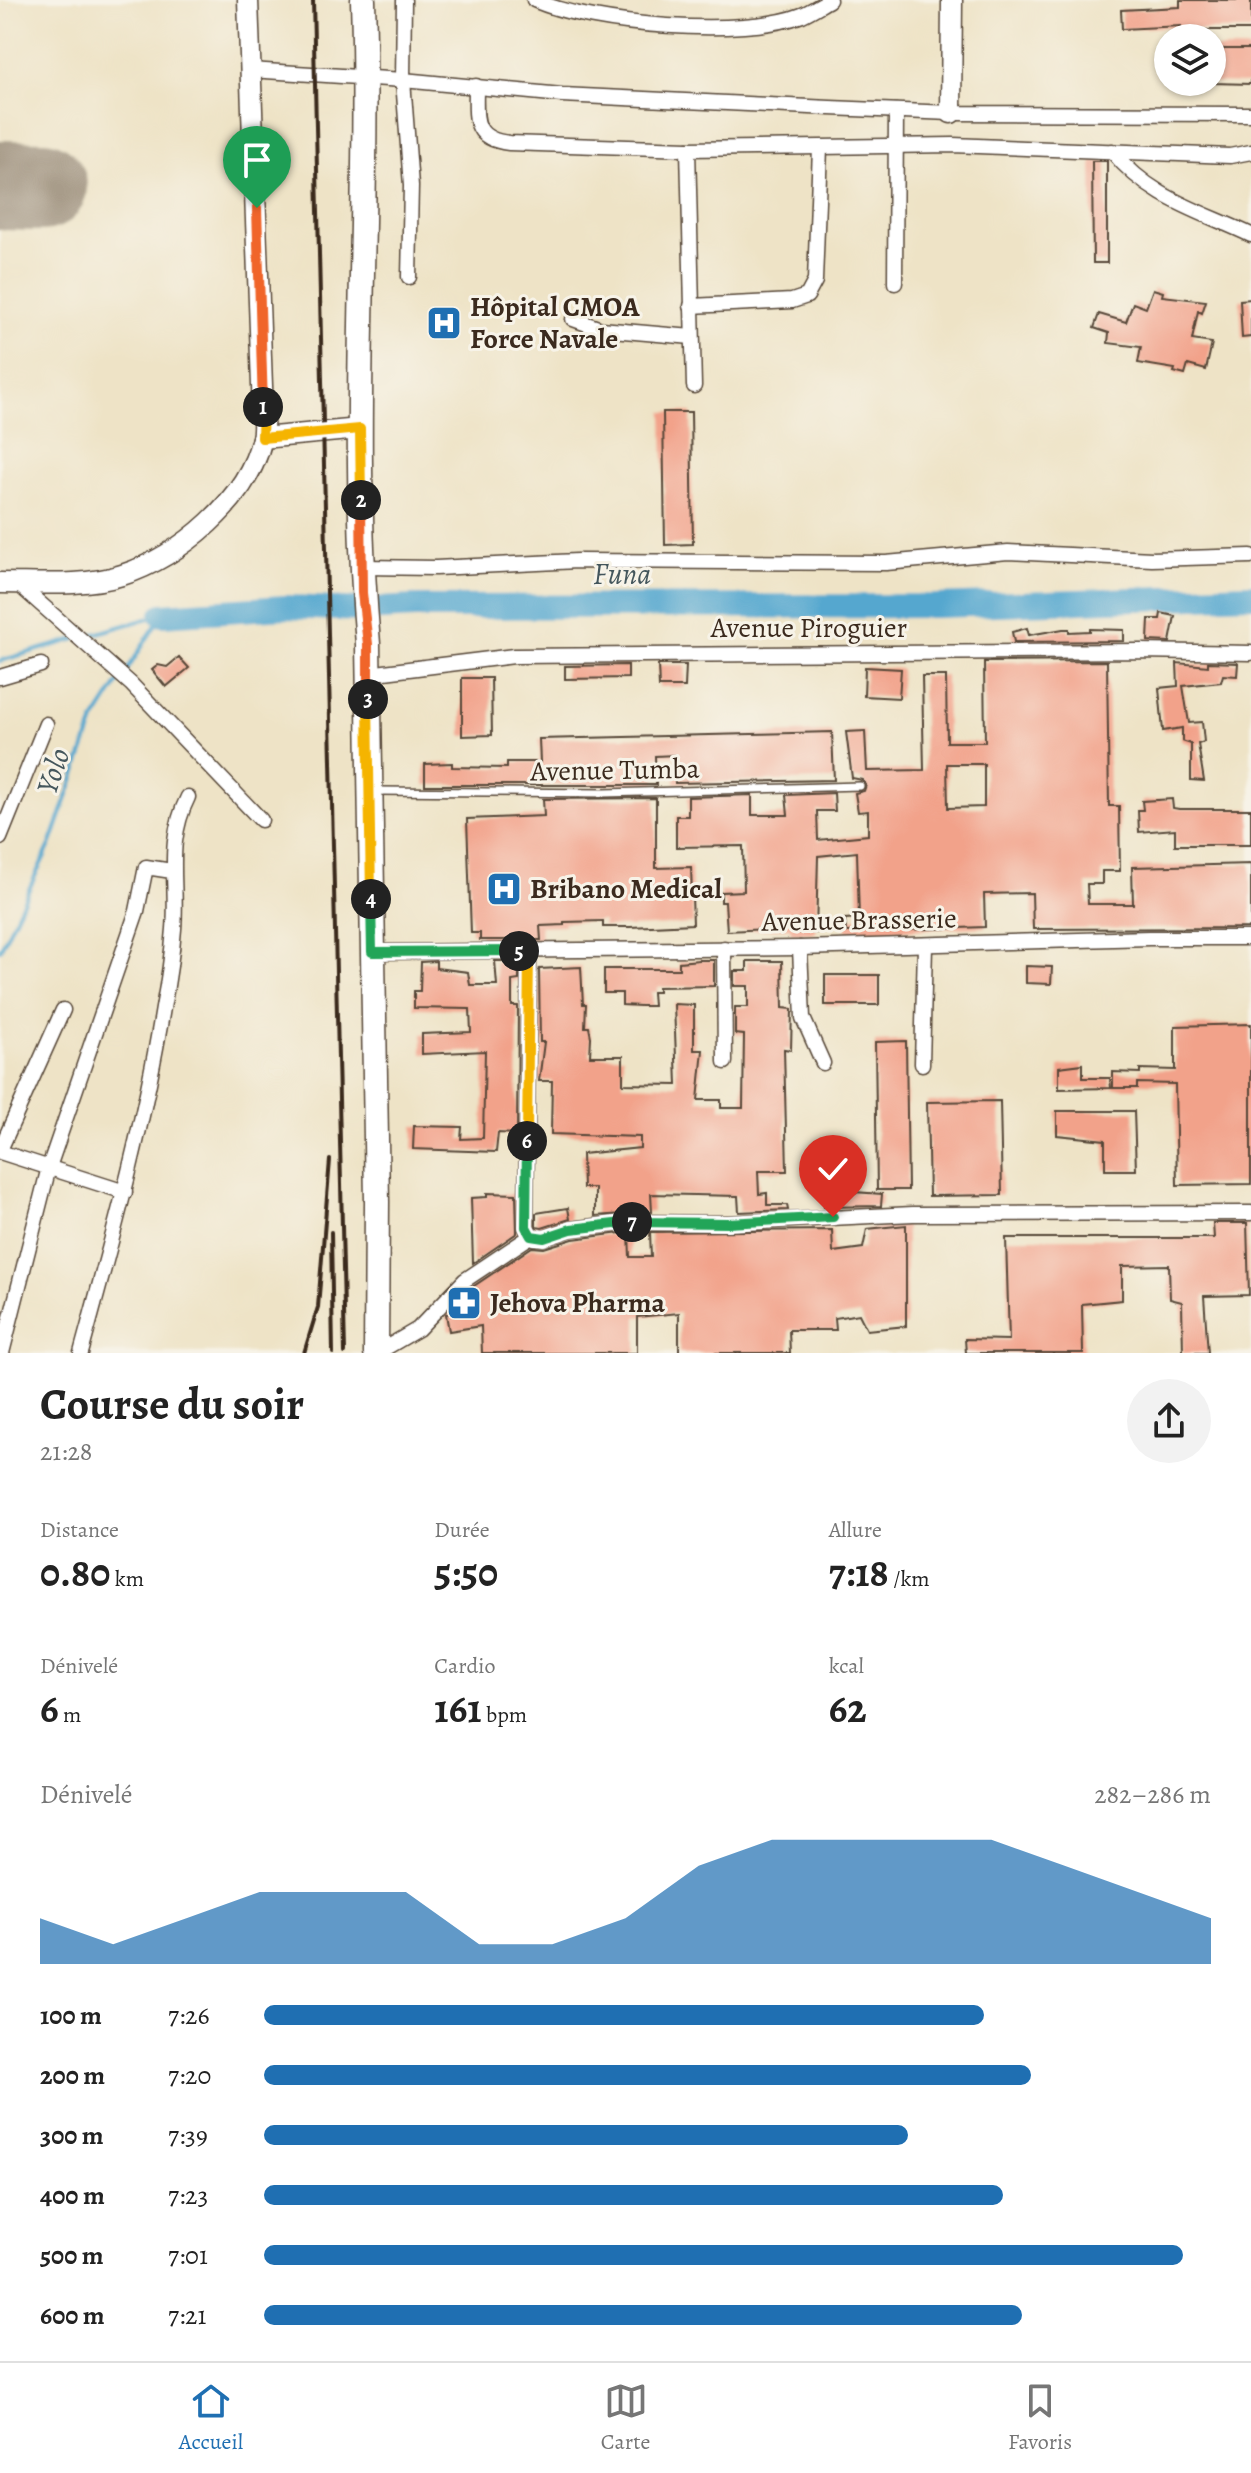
<!DOCTYPE html>
<html lang="fr">
<meta charset="utf-8">
<style>
:root{--surface:#fff;--page:#f2f2f2;--text:#222;--muted:#767676;--line:#e0e0e0;--accent:#1f6fb2}
body{margin:0;font-family:Alegreya,serif;background:var(--page);color:var(--text);height:100vh;display:flex;flex-direction:column;font-size:30px;white-space:nowrap}
*{box-sizing:border-box;margin:0}
p{font-size:26px;color:var(--muted)}
.icon{flex:none;width:44px;height:44px;fill:none;stroke:currentColor;stroke-width:2;stroke-linecap:round;stroke-linejoin:round}
.map{position:relative;height:1353px;overflow:hidden}
.side{display:flex;flex-direction:column;background:var(--surface);flex:1}
.side>*{flex:none}
.tools{position:absolute;left:1154px;top:24px;display:grid;gap:16px}
.tools a{display:grid;place-items:center;width:72px;height:72px;border-radius:50%;background:var(--surface);box-shadow:0 2px 6px #0004;font-size:40px}
.pin{position:absolute;display:grid;place-items:center;width:68px;height:68px;color:#fff;margin:-82px -34px;border-radius:50% 50% 50% 0;rotate:-45deg;box-shadow:0 0 8px #0007}
.pin .icon{rotate:45deg}
.km{position:absolute;width:40px;height:40px;margin:-20px;border-radius:50%;background:#222;color:#fff;font-size:22px;line-height:40px;text-align:center}
.round{display:grid;place-items:center;flex:none;width:84px;height:84px;border-radius:42px;background:var(--page)}
.overview{display:flex;align-items:center;justify-content:space-between;height:136px;padding:0 40px}
h1{font-size:44px;font-weight:700;line-height:60px}
.metrics{display:grid;grid-template-columns:repeat(3,1fr);gap:12px;height:136px;padding:8px 40px}
.metrics div{display:grid;align-content:center}
.metrics b{font-size:40px;font-weight:700}
.metrics small{font-size:22px;font-weight:400}
.metrics p{font-size:22px}
.chart{height:224px;padding:16px 40px}
.chart p{display:flex;justify-content:space-between}
.chart svg{width:100%;height:144px;margin-top:8px;fill:var(--accent);opacity:.7}
ul{padding:0 40px;list-style:none;font-size:26px}
li{display:grid;grid-template-columns:128px 96px 1fr;align-items:center;height:60px}
li i{height:20px;border-radius:10px;background:var(--accent)}
.menu{display:flex;justify-content:space-around;align-items:center;height:112px;border-top:2px solid var(--line);background:var(--surface);font-size:22px;color:var(--muted)}
.menu a{display:grid;justify-items:center;gap:4px}
.menu .current{color:var(--accent)}
.map>svg:first-child{display:block}
.lines{fill:none;stroke-linecap:round;stroke-linejoin:round}
.stream{stroke:#54a7cf;stroke-width:4}
.river{stroke:#54a7cf;stroke-width:24}
.runway{stroke:#948672;stroke-width:90}
.building{fill:#f2a28a;fill-rule:evenodd}
.lane-casing{stroke:#564637;stroke-width:10}
.street-casing{stroke:#564637;stroke-width:17}
.secondary-casing{stroke:#564637;stroke-width:23}
.primary-casing{stroke:#564637;stroke-width:27}
.lane{stroke:#fff;stroke-width:7}
.street{stroke:#fff;stroke-width:14}
.secondary{stroke:#fff;stroke-width:20}
.primary{stroke:#fff;stroke-width:24}
.rail{stroke:#3b2a1e;stroke-width:4}
.split-1-casing{stroke:#fff;stroke-width:16}
.split-2-casing{stroke:#fff;stroke-width:16}
.split-3-casing{stroke:#fff;stroke-width:16}
.split-4-casing{stroke:#fff;stroke-width:16}
.split-5-casing{stroke:#fff;stroke-width:16}
.split-6-casing{stroke:#fff;stroke-width:16}
.split-7-casing{stroke:#fff;stroke-width:16}
.split-8-casing{stroke:#fff;stroke-width:16}
.split-1{stroke:#f0652b;stroke-width:10}
.split-2{stroke:#f5b400;stroke-width:10}
.split-3{stroke:#f0652b;stroke-width:10}
.split-4{stroke:#f5b400;stroke-width:10}
.split-5{stroke:#22a559;stroke-width:10}
.split-6{stroke:#f5b400;stroke-width:10}
.split-7{stroke:#22a559;stroke-width:10}
.split-8{stroke:#22a559;stroke-width:10}
.labels{text-anchor:middle;dominant-baseline:central;stroke-width:6;stroke-linejoin:round;paint-order:stroke}
.poi-label{font-size:28px;font-weight:bold;fill:#3b2a1e;stroke:#f7f3e8;text-anchor:start}
.street-label{font-size:28px;fill:#3b2a1e;stroke:#f7f3e8}
.water-label{font-size:30px;font-style:italic;fill:#44565c;stroke:#f7f3e8}
</style>
<div class="map">
<svg width="1251" height="1353" viewBox="0 0 1251 1353">
<rect width="100%" height="100%" fill="#f7f3e8"/>
<filter id="ink" filterUnits="userSpaceOnUse"><feTurbulence type="fractalNoise" baseFrequency=".0125" numOctaves="2"/><feDisplacementMap in="SourceGraphic" scale="16" xChannelSelector="R" yChannelSelector="G"/><feConvolveMatrix kernelMatrix="1 2 1 2 8 2 1 2 1" color-interpolation-filters="sRGB"/></filter>
<filter id="wash" filterUnits="userSpaceOnUse"><feTurbulence type="fractalNoise" baseFrequency=".006" numOctaves="4" result="noise"/><feDisplacementMap in="SourceGraphic" scale="32" xChannelSelector="R" yChannelSelector="G"/><feGaussianBlur stdDeviation="1.8" result="paint"/><feColorMatrix in="noise" values="0 0 0 0 0 0 0 0 0 0 0 0 0 0 0 0 0 1.4 0 .05"/><feComposite in="paint" operator="in"/></filter>
<g filter="url(#wash)">
<rect width="100%" height="100%" fill="#eee3c6"/>
<g class="lines">
<g class="stream">
<path d="M84 637 160 615"/>
<path d="M0 661 76 639"/>
<path d="M126 672 162 615"/>
<path d="M0 950 51 843 94 721 121 679"/>
</g>
<path class="river" d="M162 615 285 607 365 610 414 607 936 606 1251 595"/>
<path class="runway" d="M0 185 42 186"/>
</g>
<g id="blocks">
<g class="building">
<path d="M1180 0H1251V30H1181V26L1122 29 1121 10 1180 7Z"/>
<path d="M1212 49H1251V84L1212 83Z"/>
<path d="M1092 161H1107V263H1093Z"/>
<path d="M1153 289 1163 292 1162 296 1206 301 1202 313 1198 311 1192 340 1212 343 1206 370 1188 365 1185 375 1174 372 1175 369 1138 363 1141 347 1108 343 1109 333 1094 328 1099 314 1126 322 1133 303 1146 308Z"/>
<path d="M1251 299V337L1242 338 1240 300Z"/>
<path d="M663 412H691L693 544 665 545Z"/>
<path d="M1161 613 1175 616 1170 642 1148 641 1149 619H1160Z"/>
<path d="M1027 628 1029 635 1063 629H1069V632L1090 631V629L1124 630V641L1014 642 1012 632Z"/>
<path d="M179 657 189 668 166 687 152 670 158 665 167 667Z"/>
<path d="M1107 661 1109 806H1119L1120 871H1102V884H1087L1088 904H1133L1132 867 1251 864V928L1033 929 1032 893 984 894 985 927 846 932 845 919 859 918 857 852 818 856 816 933H791V928L727 931 725 902H721V892L744 891 743 846 676 847V816H688V797L752 795V815H788L786 795 834 793 835 811H817L818 840 868 835V811L858 812 855 793 864 791 866 785 862 780 852 778 846 732 865 731 867 771 924 770 922 676H946L947 742H985L984 662ZM947 764H984V807L948 808Z"/>
<path d="M1208 662 1238 663 1237 676 1223 675 1221 682 1183 686 1189 723 1202 722 1204 742 1198 744 1204 781 1191 780V744L1182 741V728L1163 731 1159 688 1178 686 1177 663 1208 666Z"/>
<path d="M628 665V678L565 679V666Z"/>
<path d="M658 665H686L685 687H659Z"/>
<path d="M865 667 901 669 899 698 864 696Z"/>
<path d="M462 678H491L492 735 462 736Z"/>
<path d="M832 732 834 780 675 783V755L655 756 656 785H425V764L452 763V767L507 768V762H540L539 739Z"/>
<path d="M656 798V868L691 867 693 924 630 927H603V921L564 922V925L540 926 541 940H480V933H471L467 819 544 816 543 799Z"/>
<path d="M1172 799 1173 808 1179 809H1251V845H1175V829L1139 832 1138 810H1143L1142 801Z"/>
<path d="M699 960H714V986L658 987V992H652L653 1006H641L622 1005V993H604V969H679V962Z"/>
<path d="M436 961V968L468 972 470 985H497L495 961H519V980L512 981V1006H518L517 1134 498 1133 496 1152 413 1149 414 1126 462 1127 461 1139 483 1138 485 1051 422 1054V1034L471 1032 470 1009 414 1008V991H420L421 962Z"/>
<path d="M747 961H782L783 1008 792 1009 791 1050 784 1049 787 1171H758L759 1194 767 1193V1205H787L788 1210 739 1212 738 1196 651 1194 652 1212 595 1216V1188H583L582 1154 640 1148V1137L551 1134 552 1081H539L544 1042H540L539 969 581 967 583 1004H586L585 1027H589L591 1037 590 1056H623V1084L677 1085 674 1004 694 1005V1050H703L698 1100H721V1108H743L744 1035 735 1034V1007H748V986H734V971H747Z"/>
<path d="M1026 966 1052 967 1051 984 1026 983Z"/>
<rect x="825" y="975" width="54" height="30"/>
<path d="M1251 1024V1184L1177 1185 1175 1084 1137 1083V1088H1113V1072L1140 1073V1069L1175 1070V1026Z"/>
<path d="M906 1041 908 1190H877L875 1042Z"/>
<path d="M1083 1064V1078H1110L1111 1088 1059 1089V1067Z"/>
<path d="M1000 1101 1002 1195 929 1196 927 1102Z"/>
<path d="M1057 1111H1134L1136 1170H1105V1140L1057 1135Z"/>
<path d="M841 1165 857 1166 854 1192 882 1194 881 1206 824 1207 825 1190 839 1191Z"/>
<path d="M487 1193 516 1194 517 1233 473 1263 471 1198 487 1197Z"/>
<path d="M568 1208 570 1219 542 1228 536 1227V1213Z"/>
<path d="M1213 1223H1247L1249 1295 1204 1296 1208 1353H1183L1182 1302 1170 1299 1169 1265 1122 1266V1300L1082 1304 1083 1353H966L965 1339 1009 1340 1006 1238H1214Z"/>
<path d="M906 1225V1326L867 1330 859 1314 835 1318 836 1330H789L790 1353H679V1313L637 1317V1353H482L481 1326 449 1331 446 1314 454 1312 458 1302 471 1288 532 1247 544 1248 573 1239 629 1232 630 1257H651L650 1232 832 1230 833 1252 863 1248 867 1229Z"/>
</g>
</g>
</g>
<g filter="url(#ink)">
<use href="#blocks" fill-opacity="0" stroke="#564637" stroke-width="2"/>
<g class="lines">
<g class="lane-casing">
<path id="lane" d="M376 791 604 793 860 786"/>
</g>
<g class="street-casing">
<g id="street">
<path d="M404 0 403 80 411 186 409 277"/>
<path d="M534 0C591 26 744 38 802 15 811 11 820 5 829 0"/>
<path d="M250 70 403 80 562 95 830 108 951 113 1251 114"/>
<path d="M476 86C476 117 471 139 509 143L688 149 953 145 1230 156 1251 152"/>
<path d="M688 149 694 386"/>
<path d="M1112 151C1151 199 1198 210 1251 235"/>
<path d="M895 283 896 111"/>
<path d="M691 306 792 301 807 296 815 281 820 148"/>
<path d="M573 319 601 329 692 337"/>
<path d="M363 567 436 568 577 561 886 563 1008 552 1152 559 1251 556"/>
<path d="M17 583 131 684 261 820"/>
<path d="M368 674 514 656 1140 651 1251 653"/>
<path d="M0 677 41 665"/>
<path d="M0 838 46 724"/>
<path d="M724 948 725 1062"/>
<path d="M800 948 803 1018 823 1063"/>
<path d="M529 951 526 1227 528 1233 535 1238H544L571 1229 629 1222 728 1223 913 1214 1251 1213"/>
<path d="M372 952 800 948 1149 938H1251"/>
<path d="M922 1064 925 946"/>
<path d="M0 1150 63 1010"/>
<path d="M0 1152 125 1192"/>
<path d="M2 1353 49 1167 137 911 146 867 172 871"/>
<path d="M81 1353C112 1239 144 1125 163 1008 168 982 172 955 174 929 178 881 165 843 188 797"/>
<path d="M377 1353 418 1329 465 1280 531 1236"/>
</g>
</g>
<g class="secondary-casing">
<g id="secondary">
<path d="M951 113 952 0"/>
<path d="M262 438 360 429"/>
<path d="M0 583C39 583 84 587 122 575 180 557 249 499 262 438 264 430 263 421 263 413L248 0"/>
</g>
</g>
<g class="primary-casing">
<path id="primary" d="M363 0C370 214 349 430 368 644L377 1202 376 1353"/>
</g>
<use href="#lane" class="lane"/>
<use href="#street" class="street"/>
<use href="#secondary" class="secondary"/>
<use href="#primary" class="primary"/>
<g class="rail">
<path d="M313 0 345 1353"/>
<path d="M331 1232 333 1353"/>
<path d="M304 1353 318 1307 330 1160"/>
</g>
</g>
</g>
<g class="lines" filter="url(#ink)">
<g class="split-1-casing">
<path id="split-1" d="M257 208 263 407"/>
</g>
<g class="split-2-casing">
<path id="split-2" d="M263 407 262 438 360 429 361 500"/>
</g>
<g class="split-3-casing">
<path id="split-3" d="M361 500 362 593 368 644V699"/>
</g>
<g class="split-4-casing">
<path id="split-4" d="M368 699 371 899"/>
</g>
<g class="split-5-casing">
<path id="split-5" d="M371 899 372 952 519 951"/>
</g>
<g class="split-6-casing">
<path id="split-6" d="M519 951H529L527 1141"/>
</g>
<g class="split-7-casing">
<path id="split-7" d="M527 1141 526 1227 531 1236 544 1238 571 1229 632 1222"/>
</g>
<g class="split-8-casing">
<path id="split-8" d="M632 1222 728 1223 833 1217"/>
</g>
<use href="#split-1" class="split-1"/>
<use href="#split-2" class="split-2"/>
<use href="#split-3" class="split-3"/>
<use href="#split-4" class="split-4"/>
<use href="#split-5" class="split-5"/>
<use href="#split-6" class="split-6"/>
<use href="#split-7" class="split-7"/>
<use href="#split-8" class="split-8"/>
</g>
<defs>
<g id="hospital-square" transform="scale(1.8)"><rect x="-9" y="-9" width="18" height="18" rx="4" fill="#1f6fb2" stroke="#f7f3e8"/><path d="M-5-5h3v3.5h4V-5h3V5h-3V1.5h-4V5h-3Z" fill="#fff"/></g>
<g id="pharmacy-square" transform="scale(1.8)"><rect x="-9" y="-9" width="18" height="18" rx="4" fill="#1f6fb2" stroke="#f7f3e8"/><path d="M-2-6h4v4h4v4h-4v4h-4v-4h-4v-4h4Z" fill="#fff"/></g>
</defs>
<g fill-rule="evenodd">
<use href="#hospital-square" x="444" y="323"/>
<use href="#hospital-square" x="504" y="889"/>
<use href="#pharmacy-square" x="464" y="1303"/>
</g>
<g class="labels">
<g class="poi-label">
<text x="470" y="307">Hôpital CMOA<tspan x="470" dy="32">Force Navale</tspan></text>
<text x="530" y="889">Bribano Medical</text>
<text x="490" y="1303">Jehova Pharma</text>
</g>
<g class="street-label">
<text x="809" y="628">Avenue Piroguier</text>
<text transform="translate(615 770) rotate(-1)">Avenue Tumba</text>
<text transform="translate(859 920) rotate(-1)">Avenue Brasserie</text>
</g>
<g class="water-label">
<text x="622" y="574">Funa</text>
<text transform="translate(53 771) rotate(-71)">Yolo</text>
</g>
</g>
</svg>
<div class="tools">
<a><svg class="icon" aria-label="layers" viewBox="0 0 24 24"><path d="M12 4l9 5-9 5-9-5zM3 14l9 5 9-5"/></svg></a>
</div>
<div class="pin" style="left:257px;top:208px;background:#1e9e55"><svg class="icon" aria-label="arrive" viewBox="0 0 24 24"><path d="M6 21V4h12l-3 4 3 4H6"/></svg></div>
<div class="pin" style="left:833px;top:1217px;background:#d93025"><svg class="icon" aria-label="check" viewBox="0 0 24 24"><path d="M5 12l5 5 9-10"/></svg></div>
<b class="km" style="left:263px;top:407px">1</b>
<b class="km" style="left:361px;top:500px">2</b>
<b class="km" style="left:368px;top:699px">3</b>
<b class="km" style="left:371px;top:899px">4</b>
<b class="km" style="left:519px;top:951px">5</b>
<b class="km" style="left:527px;top:1141px">6</b>
<b class="km" style="left:632px;top:1222px">7</b>
</div>
<section class="side">
<div class="overview"><div><h1>Course du soir</h1><p>21:28</p></div><a class="round"><svg class="icon" aria-label="share" viewBox="0 0 24 24"><path d="M12 15V3M7 8l5-5 5 5M5 13v7h14v-7"/></svg></a></div>
<div class="metrics">
<div><p>Distance</p><b>0.80<small> km</small></b></div>
<div><p>Durée</p><b>5:50</b></div>
<div><p>Allure</p><b>7:18<small> /km</small></b></div>
</div>
<div class="metrics">
<div><p>Dénivelé</p><b>6<small> m</small></b></div>
<div><p>Cardio</p><b>161<small> bpm</small></b></div>
<div><p>kcal</p><b>62</b></div>
</div>
<div class="chart"><p><span>Dénivelé</span>282–286 m</p>
<svg viewBox="0 0 160 44" preserveAspectRatio="none"><path d="M0 44V30L10 38L20 30L30 22L40 22L50 22L60 38L70 38L80 30L90 14L100 6L110 6L120 6L130 6L140 14L150 22L160 30V44z"/></svg>
</div>
<ul>
<li><b>100 m</b>7:26<i style="width:76%"></i></li>
<li><b>200 m</b>7:20<i style="width:81%"></i></li>
<li><b>300 m</b>7:39<i style="width:68%"></i></li>
<li><b>400 m</b>7:23<i style="width:78%"></i></li>
<li><b>500 m</b>7:01<i style="width:97%"></i></li>
<li><b>600 m</b>7:21<i style="width:80%"></i></li>
</ul>
</section>
<nav class="menu">
<a class="current"><svg class="icon" aria-label="home" viewBox="0 0 24 24"><path d="M3 11l9-7 9 7M6 9v11h12V9"/></svg>Accueil</a>
<a><svg class="icon" aria-label="map" viewBox="0 0 24 24"><path d="M3 6l6-2 6 2 6-2v14l-6 2-6-2-6 2zM9 4v14M15 6v14"/></svg>Carte</a>
<a><svg class="icon" aria-label="saved" viewBox="0 0 24 24"><path d="M7 4h10v16l-5-4-5 4z"/></svg>Favoris</a>
</nav>
